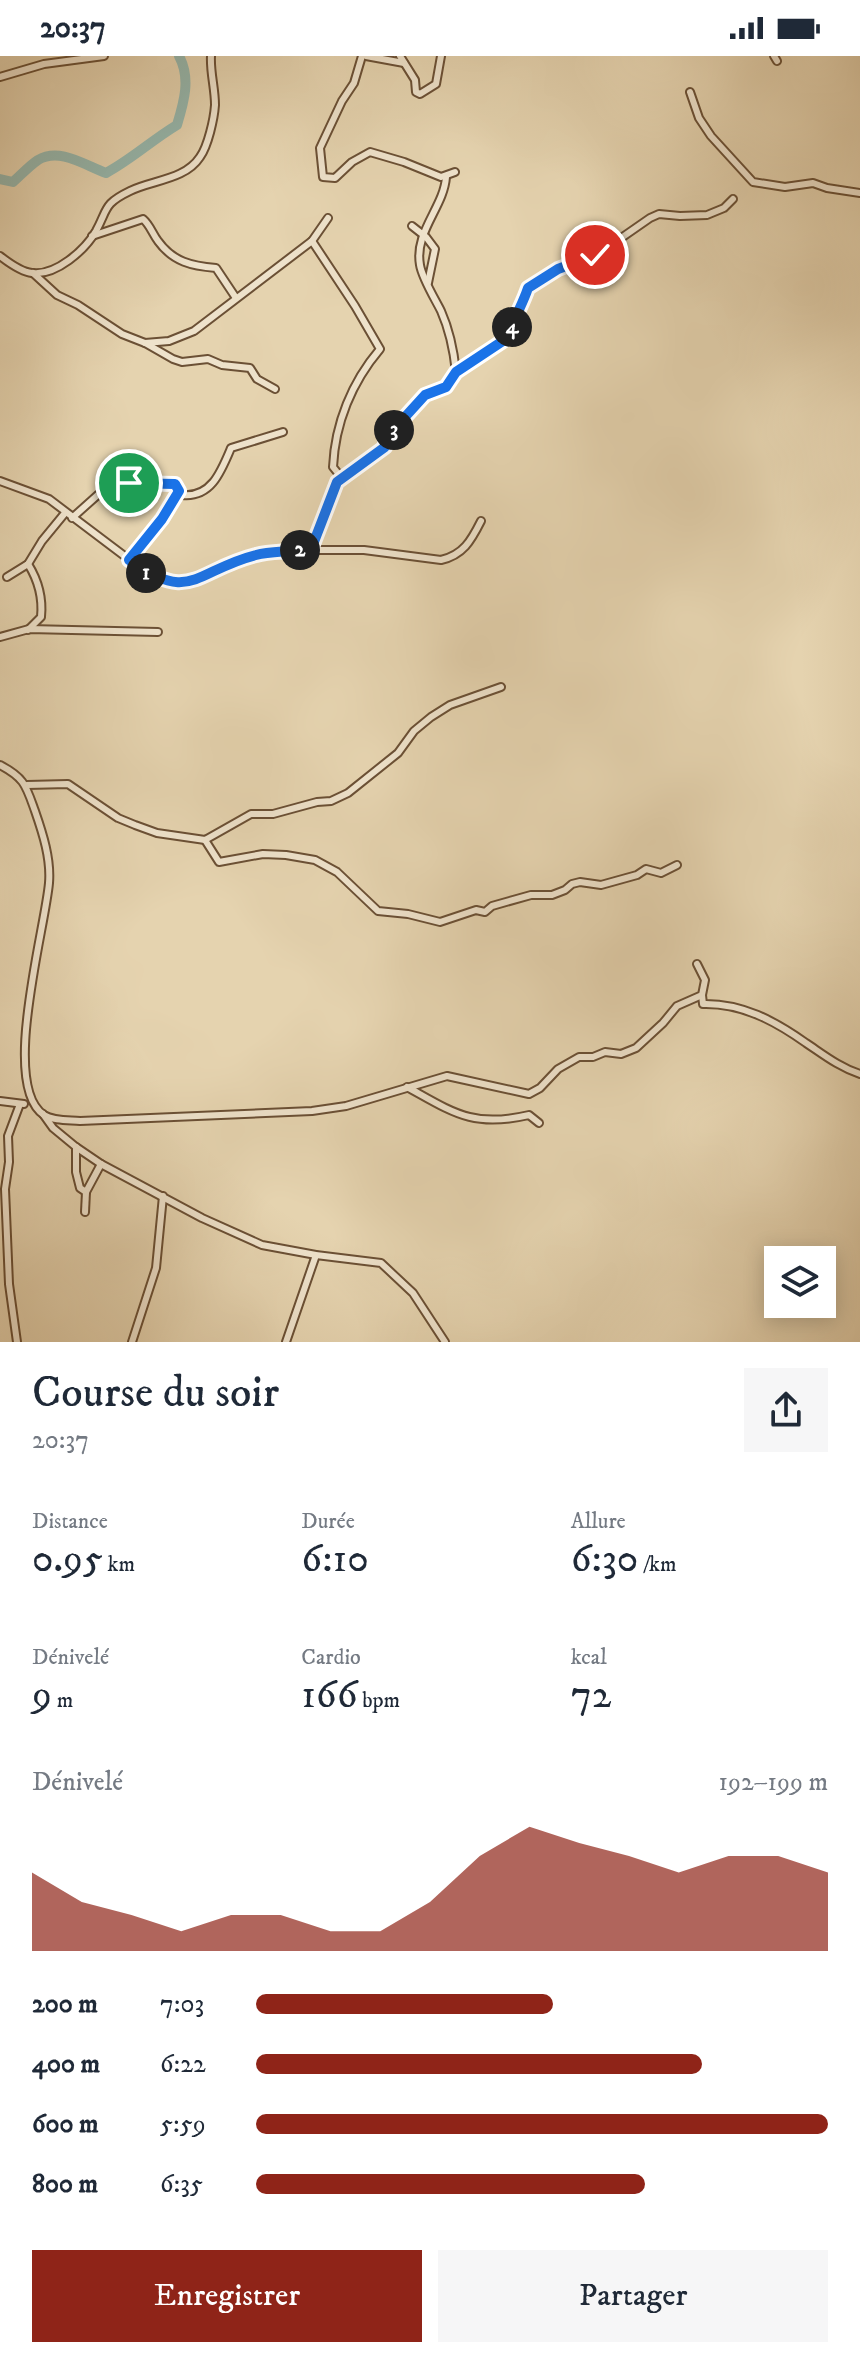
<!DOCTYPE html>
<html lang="fr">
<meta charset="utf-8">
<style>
:root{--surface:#fff;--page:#f6f6f7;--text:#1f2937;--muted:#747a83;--accent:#8f2418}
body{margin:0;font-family:"IM FELL DW Pica",serif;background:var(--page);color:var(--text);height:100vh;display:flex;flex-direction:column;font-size:30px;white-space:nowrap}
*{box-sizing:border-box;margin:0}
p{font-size:26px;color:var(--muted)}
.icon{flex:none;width:44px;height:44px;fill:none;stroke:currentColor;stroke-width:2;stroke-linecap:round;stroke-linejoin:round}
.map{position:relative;height:1286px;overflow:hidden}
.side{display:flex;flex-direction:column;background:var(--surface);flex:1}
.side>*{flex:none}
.tools{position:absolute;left:764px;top:1190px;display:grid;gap:16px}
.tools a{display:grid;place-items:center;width:72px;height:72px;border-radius:0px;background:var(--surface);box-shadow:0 4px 20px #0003;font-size:40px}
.pin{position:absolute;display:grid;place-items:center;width:68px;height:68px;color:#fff;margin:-34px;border:4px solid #fff;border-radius:50%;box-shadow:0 2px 8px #0007}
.km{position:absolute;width:40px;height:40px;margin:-20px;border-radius:50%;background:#222;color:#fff;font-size:22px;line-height:40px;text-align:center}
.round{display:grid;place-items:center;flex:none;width:84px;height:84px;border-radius:0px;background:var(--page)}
.overview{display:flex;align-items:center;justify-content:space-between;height:136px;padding:0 32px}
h1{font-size:44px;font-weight:600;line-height:60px}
.figures{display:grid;grid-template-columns:repeat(3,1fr);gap:12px;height:136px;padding:8px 32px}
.figures div{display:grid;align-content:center}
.figures b{font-size:40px;font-weight:600}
.figures small{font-size:22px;font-weight:400}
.figures p{font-size:22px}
.chart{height:224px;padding:16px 32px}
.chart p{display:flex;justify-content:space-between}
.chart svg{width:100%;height:144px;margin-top:8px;fill:var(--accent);opacity:.7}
.primary-button{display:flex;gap:16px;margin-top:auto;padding:16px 32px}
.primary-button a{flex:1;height:92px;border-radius:0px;background:var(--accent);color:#fff;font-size:32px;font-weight:600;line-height:92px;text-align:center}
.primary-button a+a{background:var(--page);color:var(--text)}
ul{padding:0 32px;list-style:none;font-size:26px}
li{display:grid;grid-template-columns:128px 96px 1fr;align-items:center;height:60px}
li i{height:20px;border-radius:10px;background:var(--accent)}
.status{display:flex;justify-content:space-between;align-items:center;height:56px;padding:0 40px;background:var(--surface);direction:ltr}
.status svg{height:22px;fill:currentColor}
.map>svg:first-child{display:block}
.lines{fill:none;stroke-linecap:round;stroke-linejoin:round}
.river{stroke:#96b7ad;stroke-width:10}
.minor-casing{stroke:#6b5035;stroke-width:10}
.minor{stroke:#eee2cb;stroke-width:6}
.route-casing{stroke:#fff;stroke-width:16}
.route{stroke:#1a73e8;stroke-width:10}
</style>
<div class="status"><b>20:37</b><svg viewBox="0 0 49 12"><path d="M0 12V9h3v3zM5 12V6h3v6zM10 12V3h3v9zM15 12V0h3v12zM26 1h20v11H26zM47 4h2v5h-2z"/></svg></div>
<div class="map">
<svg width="860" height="1286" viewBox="0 0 860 1286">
<rect width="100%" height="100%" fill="#e5d3af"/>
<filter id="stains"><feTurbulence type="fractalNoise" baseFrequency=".0025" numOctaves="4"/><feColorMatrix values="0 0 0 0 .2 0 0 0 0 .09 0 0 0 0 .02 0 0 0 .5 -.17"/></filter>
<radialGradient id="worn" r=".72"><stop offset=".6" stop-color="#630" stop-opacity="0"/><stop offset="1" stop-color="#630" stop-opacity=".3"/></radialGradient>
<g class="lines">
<path class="river" d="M0 123 13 126C21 119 29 110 38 104 60 91 86 110 106 117 132 103 152 84 177 69 184 46 191 22 179 0"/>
<g class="minor-casing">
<g id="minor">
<path d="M362 0 354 27 342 45 320 92 323 121 335 122 352 106 370 96 404 106 441 121 455 116"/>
<path d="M366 0 404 7"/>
<path d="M400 0 415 24 416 36 420 38 436 28 441 0"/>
<path d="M774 0 777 5"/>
<path d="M0 21 44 8 104 0"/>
<path d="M690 36 699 62 711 80 753 126 785 131 813 127 827 132 860 137"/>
<path d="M446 121C444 151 414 176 420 209 422 222 435 243 441 255 449 273 454 297 456 316"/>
<path d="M412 170 426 181 435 193 428 227"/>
<path d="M92 180 143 163C150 169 152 177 158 185 173 206 192 210 216 212L236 242"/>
<path d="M312 185 355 250 380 293C352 326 335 367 333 411L341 421"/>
<path d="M0 200C9 207 21 216 32 217 56 220 85 194 96 175 108 153 103 148 130 135 152 124 185 124 200 101 208 90 214 63 215 49 215 32 210 16 211 0"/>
<path d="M33 217 57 239 78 249 122 278 145 287 173 303 182 306 208 303 222 309 250 312 257 323 275 333"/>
<path d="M145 287 169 285 194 275 312 185 328 162"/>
<path d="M0 425 49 443 147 517 180 528 258 498 301 494H364L441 504C463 499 471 485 481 465"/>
<path d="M72 462 110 428H175L182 439C211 442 221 416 231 392L283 376"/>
<path d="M301 494 312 491 317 483 337 426 385 391V383L425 339 446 331 456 316 509 281C513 263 522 250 528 232L558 213 601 196 650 162 659 158 680 160 707 159 724 152 733 143"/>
<path d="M129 504 162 463 179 435"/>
<path d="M7 521 28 508 42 485 65 457"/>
<path d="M28 574 41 561C43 542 38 524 28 508"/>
<path d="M0 581 29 573 158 576"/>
<path d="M0 709C25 722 26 730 35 755 43 778 51 803 49 827 45 874 0 1030 44 1059 54 1065 68 1064 80 1065L312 1055 346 1050 447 1020 529 1038 540 1032 558 1013 579 1001H593L605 996 621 998 636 992 663 967 677 950 702 939 705 924 697 908"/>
<path d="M27 729 68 728 118 762 135 769 157 777 205 784 251 758H273L317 746 331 745 348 737 398 697 414 675 431 661 450 649 501 631"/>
<path d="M205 784 219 806 263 798 286 799 315 804 337 816 378 855 408 858 440 866 476 854 485 856 492 850 531 839H552L565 834 572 828 580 826 601 829 637 819 646 813 661 817 677 809"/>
<path d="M702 939 703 948C742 947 775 965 806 987 824 999 839 1011 860 1018"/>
<path d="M407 1031C454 1057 473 1072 529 1059L539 1067"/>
<path d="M0 1045 24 1048"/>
<path d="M43 1058 53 1072 76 1091 101 1108 202 1162 262 1189 316 1199 381 1207 413 1237 445 1286"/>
<path d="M76 1091V1116L80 1132 86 1136 101 1108"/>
<path d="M85 1156 86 1136"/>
<path d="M17 1286 9 1228 5 1133 9 1106 8 1080 20 1048"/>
<path d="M132 1286 156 1212 163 1140"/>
<path d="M286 1286 316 1199"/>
</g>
</g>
<use href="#minor" class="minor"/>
</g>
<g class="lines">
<g class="route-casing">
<path id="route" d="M129 427 175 428 179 435 162 463 129 504C191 549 196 514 256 499 274 494 294 497 312 491L337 426 385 391V383L425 339 446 331 456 316 509 281C513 263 522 250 528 232L558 213 595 199"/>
</g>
<use href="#route" class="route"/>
</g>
<rect width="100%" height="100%" filter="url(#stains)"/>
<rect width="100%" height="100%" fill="url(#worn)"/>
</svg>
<div class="tools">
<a><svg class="icon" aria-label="layers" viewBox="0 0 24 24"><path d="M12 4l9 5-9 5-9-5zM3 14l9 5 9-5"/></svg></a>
</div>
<div class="pin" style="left:129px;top:427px;background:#1e9e55"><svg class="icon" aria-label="arrive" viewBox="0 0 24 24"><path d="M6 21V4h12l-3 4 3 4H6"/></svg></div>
<div class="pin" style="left:595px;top:199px;background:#d93025"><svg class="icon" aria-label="check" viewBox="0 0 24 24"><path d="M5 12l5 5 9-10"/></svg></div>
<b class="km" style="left:146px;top:517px">1</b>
<b class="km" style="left:300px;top:494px">2</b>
<b class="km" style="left:394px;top:374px">3</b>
<b class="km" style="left:512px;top:271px">4</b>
</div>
<section class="side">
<div class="overview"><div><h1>Course du soir</h1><p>20:37</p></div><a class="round"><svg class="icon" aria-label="share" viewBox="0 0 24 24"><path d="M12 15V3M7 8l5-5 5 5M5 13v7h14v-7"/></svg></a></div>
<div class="figures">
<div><p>Distance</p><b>0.95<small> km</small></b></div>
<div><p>Durée</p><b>6:10</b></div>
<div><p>Allure</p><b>6:30<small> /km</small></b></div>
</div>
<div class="figures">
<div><p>Dénivelé</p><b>9<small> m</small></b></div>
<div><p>Cardio</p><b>166<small> bpm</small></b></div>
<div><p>kcal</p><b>72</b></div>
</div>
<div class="chart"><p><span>Dénivelé</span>192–199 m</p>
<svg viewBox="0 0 160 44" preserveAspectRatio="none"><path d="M0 44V20L10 29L20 33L30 38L40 33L50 33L60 38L70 38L80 29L90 15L100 6L110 11L120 15L130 20L140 15L150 15L160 20V44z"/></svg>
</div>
<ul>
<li><b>200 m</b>7:03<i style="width:52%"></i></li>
<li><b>400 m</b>6:22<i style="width:78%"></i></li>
<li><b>600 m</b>5:59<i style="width:100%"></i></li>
<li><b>800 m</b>6:35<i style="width:68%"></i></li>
</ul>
<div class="primary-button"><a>Enregistrer</a><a>Partager</a></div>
</section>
